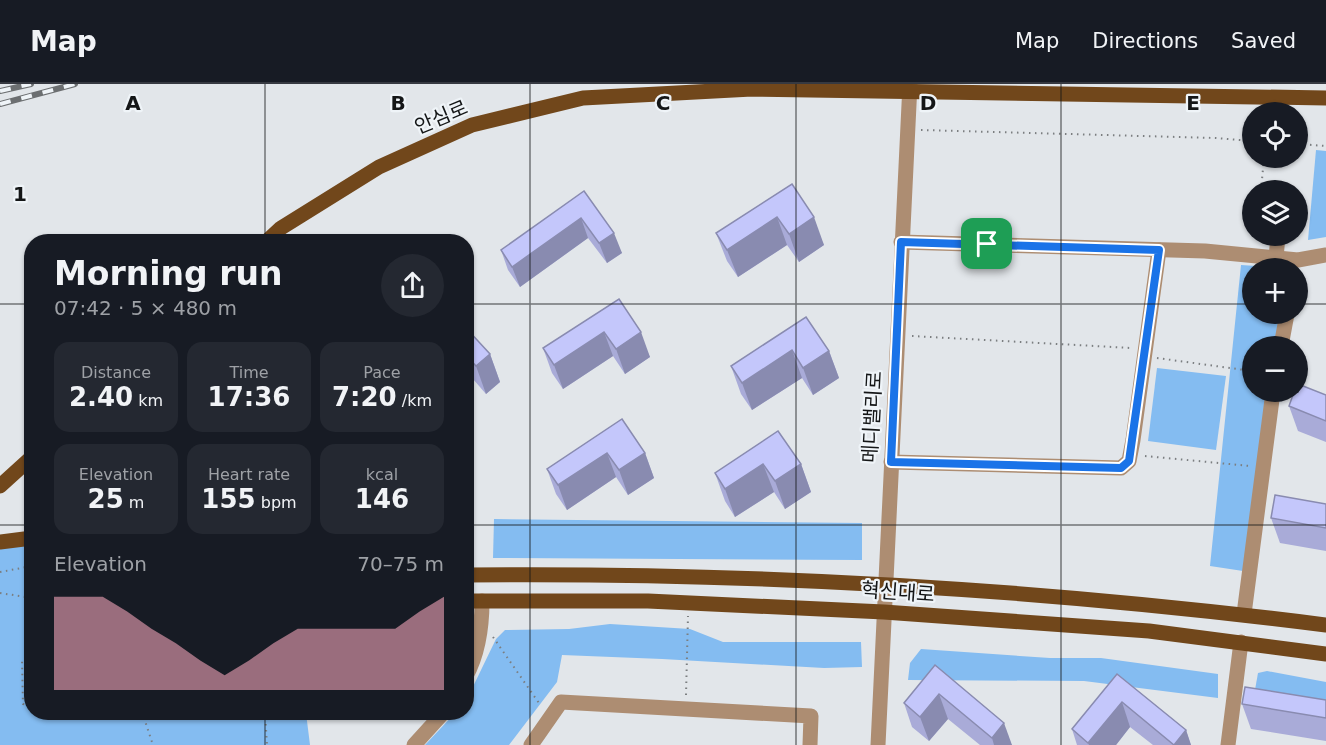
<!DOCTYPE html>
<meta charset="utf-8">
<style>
:root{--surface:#171b24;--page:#242831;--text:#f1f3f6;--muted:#9ea1a6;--line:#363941;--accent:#d290a3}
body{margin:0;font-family:"DejaVu Sans","Noto Sans KR",sans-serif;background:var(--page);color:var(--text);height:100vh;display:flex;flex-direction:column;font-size:22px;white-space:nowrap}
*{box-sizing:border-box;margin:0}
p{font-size:20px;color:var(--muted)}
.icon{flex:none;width:33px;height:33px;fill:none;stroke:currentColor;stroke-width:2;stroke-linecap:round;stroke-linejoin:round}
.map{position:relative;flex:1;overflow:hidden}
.drawer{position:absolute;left:24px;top:150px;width:450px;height:486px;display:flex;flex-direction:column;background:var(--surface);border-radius:24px;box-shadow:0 2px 4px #0004}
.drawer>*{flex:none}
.controls{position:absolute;left:1242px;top:18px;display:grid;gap:12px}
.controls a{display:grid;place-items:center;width:66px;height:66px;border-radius:50%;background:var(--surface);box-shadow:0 2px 4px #0004;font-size:30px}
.pin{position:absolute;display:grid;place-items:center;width:51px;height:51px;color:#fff;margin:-26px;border-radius:12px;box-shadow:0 3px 9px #0006}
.round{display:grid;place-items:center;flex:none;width:63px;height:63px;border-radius:32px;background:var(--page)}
.head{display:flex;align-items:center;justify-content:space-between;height:102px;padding:0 30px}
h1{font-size:33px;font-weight:700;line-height:45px}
.stats{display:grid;grid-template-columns:repeat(3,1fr);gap:9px;height:102px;padding:6px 30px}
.stats div{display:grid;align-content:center;border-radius:15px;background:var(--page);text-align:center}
.stats b{font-size:26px;font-weight:700}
.stats small{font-size:16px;font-weight:400}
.stats p{font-size:16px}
.chart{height:168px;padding:12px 30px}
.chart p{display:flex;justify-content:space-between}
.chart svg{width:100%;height:108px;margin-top:6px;fill:var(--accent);opacity:.7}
header{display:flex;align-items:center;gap:36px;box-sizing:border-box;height:84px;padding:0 30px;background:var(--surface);border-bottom:2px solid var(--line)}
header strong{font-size:28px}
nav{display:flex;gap:33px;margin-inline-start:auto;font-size:21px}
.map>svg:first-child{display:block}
.green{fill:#84bcf1}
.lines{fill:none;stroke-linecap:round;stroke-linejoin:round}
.path{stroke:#7b7e80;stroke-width:2;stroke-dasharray:1.5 4.5;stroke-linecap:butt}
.minor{stroke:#ad8d72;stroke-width:15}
.major{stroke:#71471b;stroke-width:15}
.rail-casing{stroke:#6c6f71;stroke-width:6}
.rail{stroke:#eff4f8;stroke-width:4;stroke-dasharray:11;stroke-linecap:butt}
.wall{fill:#a9abd8}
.shaded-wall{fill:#898bb0}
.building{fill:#c4c7fb;stroke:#898bb0;stroke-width:1.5}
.route-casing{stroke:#fff;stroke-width:12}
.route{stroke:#1a73e8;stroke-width:8}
.grid{fill:none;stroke:#141617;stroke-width:1.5;stroke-opacity:0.55}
.labels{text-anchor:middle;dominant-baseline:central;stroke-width:4.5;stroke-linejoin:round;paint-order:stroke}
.street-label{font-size:20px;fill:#141617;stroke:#eff4f8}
.grid-label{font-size:20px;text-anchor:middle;font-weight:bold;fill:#141617;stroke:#eff4f8;stroke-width:4.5;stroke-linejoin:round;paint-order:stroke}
</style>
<header>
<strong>Map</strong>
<nav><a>Map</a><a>Directions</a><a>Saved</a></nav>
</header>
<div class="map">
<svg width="1326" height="661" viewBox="0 0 1326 661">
<rect width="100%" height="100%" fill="#e2e6ea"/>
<g class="green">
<path d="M1316 66 1326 67V153L1308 156Z"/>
<path d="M1241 181 1287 184H1252V230H1280L1276 262H1252V308H1269L1243 487 1210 482Z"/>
<path d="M1157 284 1226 292 1216 366 1148 357Z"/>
<path d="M494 435 862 439V476L493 474Z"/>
<path d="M31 455 32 628 306 629 310 661H0V458Z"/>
<path d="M610 540 690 545 723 558H861L862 583 824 584 662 575 562 571 557 598 509 661H425L455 629 466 628 467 615 496 555 505 546 569 545Z"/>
<path d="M921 565 1050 574H1101L1218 590V614L1084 597 908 596 910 579Z"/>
<path d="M1267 587 1326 598V627L1253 617 1258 589Z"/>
</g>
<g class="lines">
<g class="path">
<path d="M921 46 1215 54 1252 57"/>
<path d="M1298 60 1326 62"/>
<path d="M1261 106 1264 74"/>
<path d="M912 252 1131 264"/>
<path d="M1157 274 1252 287"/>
<path d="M1145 372 1250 382"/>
<path d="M0 488 32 482"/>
<path d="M0 509 32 514"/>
<path d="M493 553 541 622"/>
<path d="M32 572 22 577 23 620 32 622"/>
<path d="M686 611 688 532"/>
<path d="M59 628 87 636 92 628"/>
<path d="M142 628 153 661"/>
<path d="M265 628 267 661"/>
</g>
<g class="minor">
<path d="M901 158 1205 167 1298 176 1326 171"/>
<path d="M1276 174 1278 152"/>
<path d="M1281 262 1287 230"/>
<path d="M891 378 1121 384 1129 377 1133 356 1159 166"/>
<path d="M1244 530 1273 308"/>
<path d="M466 592C478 570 482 541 482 517"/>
<path d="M414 661 444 628"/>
<path d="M531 661 561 618 811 632 810 661"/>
<path d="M878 661 910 0"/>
<path d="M1228 661 1241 558"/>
</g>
<g class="major">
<path d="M266 158 281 144 379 83 472 41 583 14 752 5 1326 14"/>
<path d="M0 402 32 373"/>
<path d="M0 458 32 454"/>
<path d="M466 491C754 488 1041 505 1326 541"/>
<path d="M466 517H648L884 528 1149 547 1326 570"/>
</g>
<g class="rail-casing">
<g id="rail">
<path d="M0 7 31 0"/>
<path d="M0 20 75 0"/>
</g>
</g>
<use href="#rail" class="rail"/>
</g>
<g class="wall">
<path d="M792 100 824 161 799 178 787 161 738 193 727 177 716 149Z"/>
<path d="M584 107 622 169 607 179 588 154 520 203 508 186 501 166Z"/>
<path d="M619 215 650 273 625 290 613 272 563 305 552 289 543 264Z"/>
<path d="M806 233 829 267 839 294 813 311 802 294 752 326 741 310 731 282Z"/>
<path d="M466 244 490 270 500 298 486 310 466 287Z"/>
<path d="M1326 311V358L1298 347 1289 322Z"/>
<path d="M622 335 645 369 654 394 628 411 616 393 567 426 556 410 547 385Z"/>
<path d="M778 347 801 380 811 408 785 425 774 408 735 433 725 417 715 389Z"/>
<path d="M1326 420V467L1280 459 1271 434Z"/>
<path d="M935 581 1012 661H980L948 635 929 657 912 643 904 619Z"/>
<path d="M1117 590 1186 646 1191 661H1153L1130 643 1116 661H1077L1072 645Z"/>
<path d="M1326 616V657L1251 645 1242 620Z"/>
</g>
<g class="shaded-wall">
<path d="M777 133 787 161 738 193 727 166Z"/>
<path d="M814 133 824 161 799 178 789 150Z"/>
<path d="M581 134 588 154 520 203 512 183Z"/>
<path d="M614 149 622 169 607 179 599 159Z"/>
<path d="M604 248 613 272 563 305 554 281Z"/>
<path d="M641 248 650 273 625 290 616 265Z"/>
<path d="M792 266 802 294 752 326 742 299Z"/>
<path d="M829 267 839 294 813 311 803 284Z"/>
<path d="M490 270 500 298 486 310 476 282Z"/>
<path d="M607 369 616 393 567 426 558 401Z"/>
<path d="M645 369 654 394 628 411 619 386Z"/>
<path d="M763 380 774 408 735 433 725 405Z"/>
<path d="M801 380 811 408 785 425 775 397Z"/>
<path d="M466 388 471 402 466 411Z"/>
<path d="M939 610 948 635 929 657 920 633Z"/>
<path d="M1122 618 1130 643 1116 661H1089L1088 659Z"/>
<path d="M1004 639 1012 661H994L992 654Z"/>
<path d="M1186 646 1191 661H1174Z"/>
</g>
<g class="building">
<path d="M792 100 814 133 789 150 777 133 727 166 716 149Z"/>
<path d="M584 107 614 149 599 159 581 134 512 183 501 166Z"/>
<path d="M619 215 641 248 616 265 604 248 554 281 543 264Z"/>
<path d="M806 233 829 267 803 284 792 266 742 299 731 282Z"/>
<path d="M466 244 490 270 476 282 466 271Z"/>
<path d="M1298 300 1326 311V337L1289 322 1294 308H1298Z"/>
<path d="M622 335 645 369 619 386 607 369 558 401 547 385Z"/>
<path d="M778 347 801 380 775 397 763 380 725 405 715 389Z"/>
<path d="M1275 411 1326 420V444L1271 434Z"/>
<path d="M935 581 1004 639 992 654 939 610 920 633 904 619Z"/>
<path d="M1117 590 1186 646 1174 661 1122 618 1088 659 1072 645Z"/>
<path d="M1245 603 1326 616V634L1242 620Z"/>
</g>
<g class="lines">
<g class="route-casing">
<path id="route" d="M901 158 1159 166 1129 377 1121 384 891 378Z"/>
</g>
<use href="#route" class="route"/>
</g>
<path class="grid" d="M265 0V158M530 0V661M796 0V661M1061 0V661M0 220H32M466 220H1252M1298 220H1326M0 441H32M466 441H1326M265 628V661"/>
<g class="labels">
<g class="street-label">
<text transform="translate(441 33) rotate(-23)">안심로</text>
<text transform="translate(872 333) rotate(-87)">메디밸리로</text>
<text transform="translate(898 508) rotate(4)">혁신대로</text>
</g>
</g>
<g class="grid-label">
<text x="133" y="26">A</text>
<text x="398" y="26">B</text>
<text x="663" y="26">C</text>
<text x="928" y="26">D</text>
<text x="1193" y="26">E</text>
<text x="20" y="117">1</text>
</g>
</svg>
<div class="controls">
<a><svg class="icon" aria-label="locate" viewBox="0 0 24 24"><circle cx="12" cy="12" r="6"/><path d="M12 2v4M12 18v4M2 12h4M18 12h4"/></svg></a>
<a><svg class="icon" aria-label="layers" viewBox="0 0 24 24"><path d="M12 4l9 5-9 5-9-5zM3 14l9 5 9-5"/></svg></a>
<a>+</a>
<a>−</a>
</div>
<div class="pin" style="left:987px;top:160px;background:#1e9e55"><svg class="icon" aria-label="arrive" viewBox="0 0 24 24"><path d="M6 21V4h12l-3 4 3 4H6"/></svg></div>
<section class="drawer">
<div class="head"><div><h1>Morning run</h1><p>07:42 · 5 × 480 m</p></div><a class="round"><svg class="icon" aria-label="share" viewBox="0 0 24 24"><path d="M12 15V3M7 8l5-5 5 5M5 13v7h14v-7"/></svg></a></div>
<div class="stats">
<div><p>Distance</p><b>2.40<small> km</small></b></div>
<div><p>Time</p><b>17:36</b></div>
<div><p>Pace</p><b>7:20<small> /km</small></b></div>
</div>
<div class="stats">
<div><p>Elevation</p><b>25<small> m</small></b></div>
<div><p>Heart rate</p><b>155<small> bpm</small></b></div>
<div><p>kcal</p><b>146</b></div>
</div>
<div class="chart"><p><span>Elevation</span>70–75 m</p>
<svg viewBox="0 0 160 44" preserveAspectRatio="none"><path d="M0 44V6L10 6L20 6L30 12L40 19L50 25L60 32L70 38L80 32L90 25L100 19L110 19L120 19L130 19L140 19L150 12L160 6V44z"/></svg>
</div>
</section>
</div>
